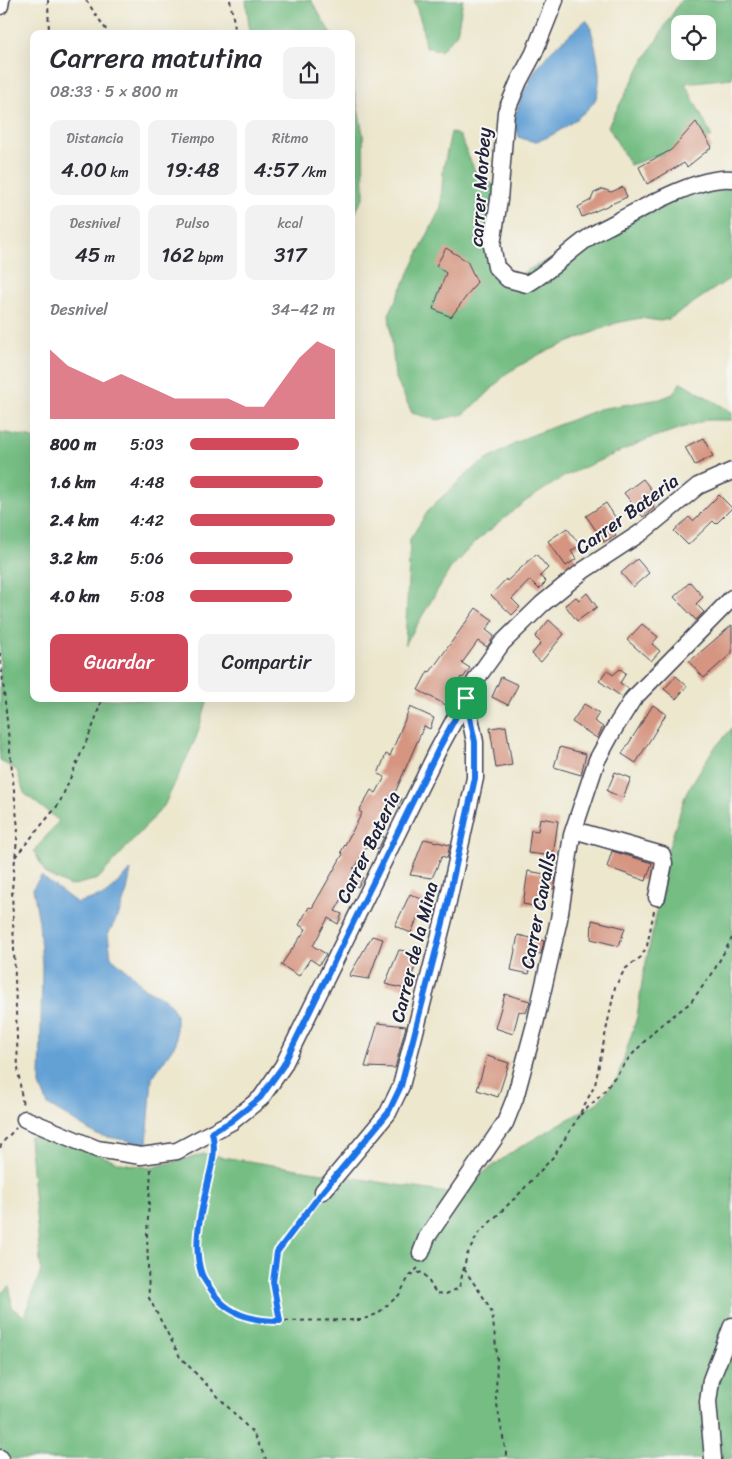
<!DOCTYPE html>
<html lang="es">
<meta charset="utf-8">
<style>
:root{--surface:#fff;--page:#f2f2f3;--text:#2b2b33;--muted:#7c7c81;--accent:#d1495b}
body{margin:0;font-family:Sriracha,sans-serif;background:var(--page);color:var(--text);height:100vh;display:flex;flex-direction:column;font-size:19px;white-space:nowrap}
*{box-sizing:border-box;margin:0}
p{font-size:16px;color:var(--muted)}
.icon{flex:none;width:28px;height:28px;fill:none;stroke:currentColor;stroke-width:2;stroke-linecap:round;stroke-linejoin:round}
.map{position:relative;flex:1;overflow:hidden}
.side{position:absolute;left:30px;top:30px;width:325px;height:672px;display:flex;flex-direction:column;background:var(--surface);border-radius:10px;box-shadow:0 5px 20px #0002}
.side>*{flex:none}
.buttons{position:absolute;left:671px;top:15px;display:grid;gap:10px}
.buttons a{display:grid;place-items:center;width:45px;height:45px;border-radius:10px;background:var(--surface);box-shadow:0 5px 20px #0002;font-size:25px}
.pin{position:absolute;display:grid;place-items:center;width:42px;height:42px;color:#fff;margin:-21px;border-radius:10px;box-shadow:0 2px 8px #0006}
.round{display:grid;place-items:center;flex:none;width:52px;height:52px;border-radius:10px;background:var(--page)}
.overview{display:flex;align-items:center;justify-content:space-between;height:85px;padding:0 20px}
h1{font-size:28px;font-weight:600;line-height:38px}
.stats{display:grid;grid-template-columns:repeat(3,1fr);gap:8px;height:85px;padding:5px 20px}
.stats div{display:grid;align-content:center;border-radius:10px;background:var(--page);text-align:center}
.stats b{font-size:21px;font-weight:600}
.stats small{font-size:14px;font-weight:400}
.stats p{font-size:14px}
.chart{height:140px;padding:10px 20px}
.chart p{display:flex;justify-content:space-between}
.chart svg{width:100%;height:90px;margin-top:5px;fill:var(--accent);opacity:.7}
.action{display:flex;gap:10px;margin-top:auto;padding:10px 20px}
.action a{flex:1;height:58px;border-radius:10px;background:var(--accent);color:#fff;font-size:20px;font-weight:600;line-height:58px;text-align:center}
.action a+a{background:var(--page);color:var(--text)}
ul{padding:0 20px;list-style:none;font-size:16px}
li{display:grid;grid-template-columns:80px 60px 1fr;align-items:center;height:38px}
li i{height:12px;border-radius:6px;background:var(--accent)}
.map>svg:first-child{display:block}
.forest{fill:#75bd83;stroke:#4c705f;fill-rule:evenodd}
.water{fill:#64a1d5;stroke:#436288}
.building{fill:#d59581}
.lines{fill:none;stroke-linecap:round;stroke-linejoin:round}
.minor-casing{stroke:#404051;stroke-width:19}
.path{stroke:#404051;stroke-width:2;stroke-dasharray:4 4;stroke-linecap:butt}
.minor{stroke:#fff;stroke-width:16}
.route-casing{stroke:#fff;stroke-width:10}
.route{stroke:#1a73e8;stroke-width:6}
.labels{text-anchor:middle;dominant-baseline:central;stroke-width:4;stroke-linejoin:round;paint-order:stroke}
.street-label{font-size:19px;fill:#22223b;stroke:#f6f6f2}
</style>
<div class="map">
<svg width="732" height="1459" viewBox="0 0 732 1459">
<rect width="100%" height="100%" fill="#f6f6f2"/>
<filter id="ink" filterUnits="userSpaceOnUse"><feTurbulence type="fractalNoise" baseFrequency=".02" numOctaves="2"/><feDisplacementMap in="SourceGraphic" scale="10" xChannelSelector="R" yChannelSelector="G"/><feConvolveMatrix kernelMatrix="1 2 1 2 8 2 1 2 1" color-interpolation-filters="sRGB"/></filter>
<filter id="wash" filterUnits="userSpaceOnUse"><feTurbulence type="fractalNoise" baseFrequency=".0096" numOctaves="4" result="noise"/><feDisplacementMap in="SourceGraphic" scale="20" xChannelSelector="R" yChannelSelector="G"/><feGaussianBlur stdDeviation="1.12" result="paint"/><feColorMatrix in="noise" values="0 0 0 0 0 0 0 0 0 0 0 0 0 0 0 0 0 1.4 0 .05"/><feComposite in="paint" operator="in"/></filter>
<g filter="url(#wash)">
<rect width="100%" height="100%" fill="#ede7ce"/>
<g class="forest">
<path d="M246 0H311L331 34H250Z"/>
<path d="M414 0H463L457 33 441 51 425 47 422 25Z"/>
<path d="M681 0H732V78L685 83 712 137 630 165 608 126 640 67ZM680 24H708V51H680Z"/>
<path d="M351 73 363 134 364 196 351 221Z"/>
<path d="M451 132 460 136 475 171 498 189 493 245 501 266 519 275 537 265 572 252 652 208 722 181 732 183V277L669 319 660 321 641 318 616 323 540 354 507 373 485 396 464 414 437 420 412 413 395 376 389 314 441 207 443 170Z"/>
<path d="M681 382 732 412V420H706L648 439 565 476 526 501 475 542 450 569 405 645 410 539 430 508 475 467 525 438 599 409 660 399 673 394Z"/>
<path d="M0 432 34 438V699H208L196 738 164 806 98 879 70 886 46 874 34 851 59 821 24 793 17 770 0 761Z"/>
<path d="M732 728V1459H0V1294L10 1286 12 1308 24 1316 41 1271 29 1137 52 1138 121 1163 151 1168 204 1154 454 1194 515 1150 598 1102 618 1077 637 1017 643 976 660 897 668 850 686 793 712 751Z"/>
</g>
<g class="water">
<path d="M586 20 590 25C595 47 604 75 596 98 591 111 548 142 534 141 529 141 523 139 519 137L514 121 521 97 536 69 551 51Z"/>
<path d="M131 870 127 891 119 914 108 934 111 957 135 977 144 988 166 999 176 1013V1043L152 1078 147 1144 97 1135 48 1105 40 1085 42 966 39 922 33 888 41 876 77 903 105 895Z"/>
</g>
<g id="blocks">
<g class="building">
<path d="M696 122 712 147 687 167 684 163 647 184 639 167 671 150Z"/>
<path d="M623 187 627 197 582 217 578 207 591 200 594 193 603 189 611 192Z"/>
<path d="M446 248 467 261 477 282 451 317 433 309 446 273 436 266Z"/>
<path d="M703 438 713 456 695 465 685 447Z"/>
<path d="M643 479 654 493 647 498 654 508 643 517 624 493Z"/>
<path d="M719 495 732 508 716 524 713 521 688 545 674 531 689 517 693 521Z"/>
<path d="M606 503 617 520 610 525 616 535 604 542 586 516Z"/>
<path d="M567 528 580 545 571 551 576 559 566 566 548 541Z"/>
<path d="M536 554 548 568 540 576 546 582 539 589 530 580 512 599 520 607 512 615 491 595 506 579 507 581Z"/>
<path d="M637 559 649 573 633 587 621 573Z"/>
<path d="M690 582 703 597 696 604 704 612 696 620 674 597Z"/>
<path d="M587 593 597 607 577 621 565 605 576 597 579 600Z"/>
<path d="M476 608 493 620 486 630 494 636 487 647 478 641 462 663 470 668 463 678 461 677 446 705 418 690 428 671 430 672Z"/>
<path d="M549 620 564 634 541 662 532 654 541 643 535 637Z"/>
<path d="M642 624 658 637 652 644 660 651 651 661 627 640Z"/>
<path d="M732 625V653L704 678 689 662Z"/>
<path d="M620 669 626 673 620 683 629 689 622 697 599 681 607 670 613 675Z"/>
<path d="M676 676 687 686 676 699 664 689Z"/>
<path d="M501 677 518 685 508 705 492 697Z"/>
<path d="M584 704 599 713 594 721 603 727 597 738 572 722Z"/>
<path d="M653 705 666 714 636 763 622 754Z"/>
<path d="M410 707 434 718 430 729 424 726 394 795 402 799 397 807 389 803 373 831 384 837 378 849 368 844 355 868H353L355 869 353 872 363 878 358 887 351 883 335 911 342 914 338 924 328 918 313 946 326 954 319 965 310 959 299 976 281 965 306 929 299 925 309 907 312 908 343 854 341 852 362 813 359 811 371 790 376 793 385 777 378 774 386 754 390 756Z"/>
<path d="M506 726 512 765 496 768 490 728Z"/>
<path d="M560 747 586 754 581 775 554 767Z"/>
<path d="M615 772 631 778 623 798 607 791Z"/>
<path d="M540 818 558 821 553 856 528 853 531 830 538 831Z"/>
<path d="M424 839 450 845 447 858 442 856 432 878 410 875Z"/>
<path d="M612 851 652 863 646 881 607 867Z"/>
<path d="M528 871 556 876 554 889 544 887 540 907 523 904Z"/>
<path d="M410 894 437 906 433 920 419 914 411 933 395 926Z"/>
<path d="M592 920 625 928 619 946 591 939Z"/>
<path d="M518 935 544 941 541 954 534 953 529 974 511 970Z"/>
<path d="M372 936 383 939 369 979 349 976Z"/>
<path d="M399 950 421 953 406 989 385 984Z"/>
<path d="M505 994 530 1001 526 1013 519 1011 513 1034 495 1028Z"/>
<path d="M378 1023 406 1026 395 1068 365 1067Z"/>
<path d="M487 1056 509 1063 498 1097 477 1090Z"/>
</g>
</g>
</g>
<g filter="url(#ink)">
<use href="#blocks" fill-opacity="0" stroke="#404051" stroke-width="1"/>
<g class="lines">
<g class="minor-casing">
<g id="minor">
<path d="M555 0 534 53 519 81 506 112 499 200 492 245 496 267 508 279 527 284C550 271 567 253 588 238 597 231 608 227 618 221 647 206 699 176 732 179"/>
<path d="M0 6 1 0"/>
<path d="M574 830 662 855 664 863 657 897"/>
<path d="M25 1119 97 1149 141 1156 177 1151 231 1122 261 1098 283 1066 438 750 477 678 502 643 542 604 584 570 642 532 698 486 732 471"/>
<path d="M323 1191 388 1113 401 1086 445 915 475 778V742L466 698"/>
<path d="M421 1253 427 1237 505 1123 515 1098 535 1024 559 919 572 835 597 760 614 729 633 699 732 598"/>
<path d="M0 1458 1 1459"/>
<path d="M713 1459 708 1402 711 1380 732 1326"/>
</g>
</g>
<g class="path">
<path d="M48 0 49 34"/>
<path d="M86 0 109 34"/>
<path d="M230 0 236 34"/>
<path d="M0 653 18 829 12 889 18 1069 23 1107"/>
<path d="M15 857 59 804 93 726 102 699"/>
<path d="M580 1115 602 1094 629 1058 657 1028 690 1003 712 974 732 938"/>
<path d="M0 1148 2 1143 16 1128"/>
<path d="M215 1148 200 1217 196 1252 202 1277 218 1300 237 1314 266 1321 361 1320 377 1314 399 1295 410 1275 418 1268"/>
<path d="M151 1169 147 1234 149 1298 180 1357 253 1433 266 1459"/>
<path d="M464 1269 486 1301 492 1313 497 1355 496 1399 507 1459"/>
<path d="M410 1275 423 1272 436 1293 446 1294 459 1288 467 1255 478 1234 519 1194 554 1156 576 1121 595 1085 615 987 625 969 641 957 647 946 654 911"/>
<path d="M280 1321 273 1282 277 1252 314 1202"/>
</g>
<use href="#minor" class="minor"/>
</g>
</g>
<g class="lines" filter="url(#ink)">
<g class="route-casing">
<path id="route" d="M466 698 475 742V778L445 915 401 1086 388 1113 323 1191 277 1252 273 1282 280 1321C255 1321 230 1316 215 1295 211 1289 205 1282 202 1275 191 1244 202 1209 209 1177 213 1161 216 1148 212 1132L230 1122 260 1098 283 1066 438 750Z"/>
</g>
<use href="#route" class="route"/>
</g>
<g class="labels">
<g class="street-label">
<text transform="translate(480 187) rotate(-86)">carrer Morbey</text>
<text transform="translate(627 514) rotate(-36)">Carrer Bateria</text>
<text transform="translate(368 847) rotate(-64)">Carrer Bateria</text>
<text transform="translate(538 910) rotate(-79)">Carrer Cavalls</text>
<text transform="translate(414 952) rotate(-76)">Carrer de la Mina</text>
</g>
</g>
</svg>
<div class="buttons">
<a><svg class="icon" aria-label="locate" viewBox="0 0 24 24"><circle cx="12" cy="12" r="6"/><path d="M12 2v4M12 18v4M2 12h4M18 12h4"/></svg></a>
</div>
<div class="pin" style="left:466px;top:698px;background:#1e9e55"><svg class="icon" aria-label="arrive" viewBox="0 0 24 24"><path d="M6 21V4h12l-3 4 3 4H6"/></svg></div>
<section class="side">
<div class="overview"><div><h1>Carrera matutina</h1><p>08:33 · 5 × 800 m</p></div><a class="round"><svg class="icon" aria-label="share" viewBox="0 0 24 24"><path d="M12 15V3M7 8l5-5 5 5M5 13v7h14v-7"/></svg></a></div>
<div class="stats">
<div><p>Distancia</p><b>4.00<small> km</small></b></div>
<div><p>Tiempo</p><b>19:48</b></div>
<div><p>Ritmo</p><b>4:57<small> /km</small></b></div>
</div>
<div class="stats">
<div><p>Desnivel</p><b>45<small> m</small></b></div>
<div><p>Pulso</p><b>162<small> bpm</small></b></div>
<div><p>kcal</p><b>317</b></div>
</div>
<div class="chart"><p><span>Desnivel</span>34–42 m</p>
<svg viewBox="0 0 160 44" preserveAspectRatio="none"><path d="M0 44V10L10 18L20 22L30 26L40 22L50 26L60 30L70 34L80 34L90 34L100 34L110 38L120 38L130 26L140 14L150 6L160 10V44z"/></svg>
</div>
<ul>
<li><b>800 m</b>5:03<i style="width:75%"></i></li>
<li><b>1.6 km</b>4:48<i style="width:92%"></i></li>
<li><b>2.4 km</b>4:42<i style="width:100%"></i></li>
<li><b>3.2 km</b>5:06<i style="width:71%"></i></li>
<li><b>4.0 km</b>5:08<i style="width:70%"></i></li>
</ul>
<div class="action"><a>Guardar</a><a>Compartir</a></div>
</section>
</div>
